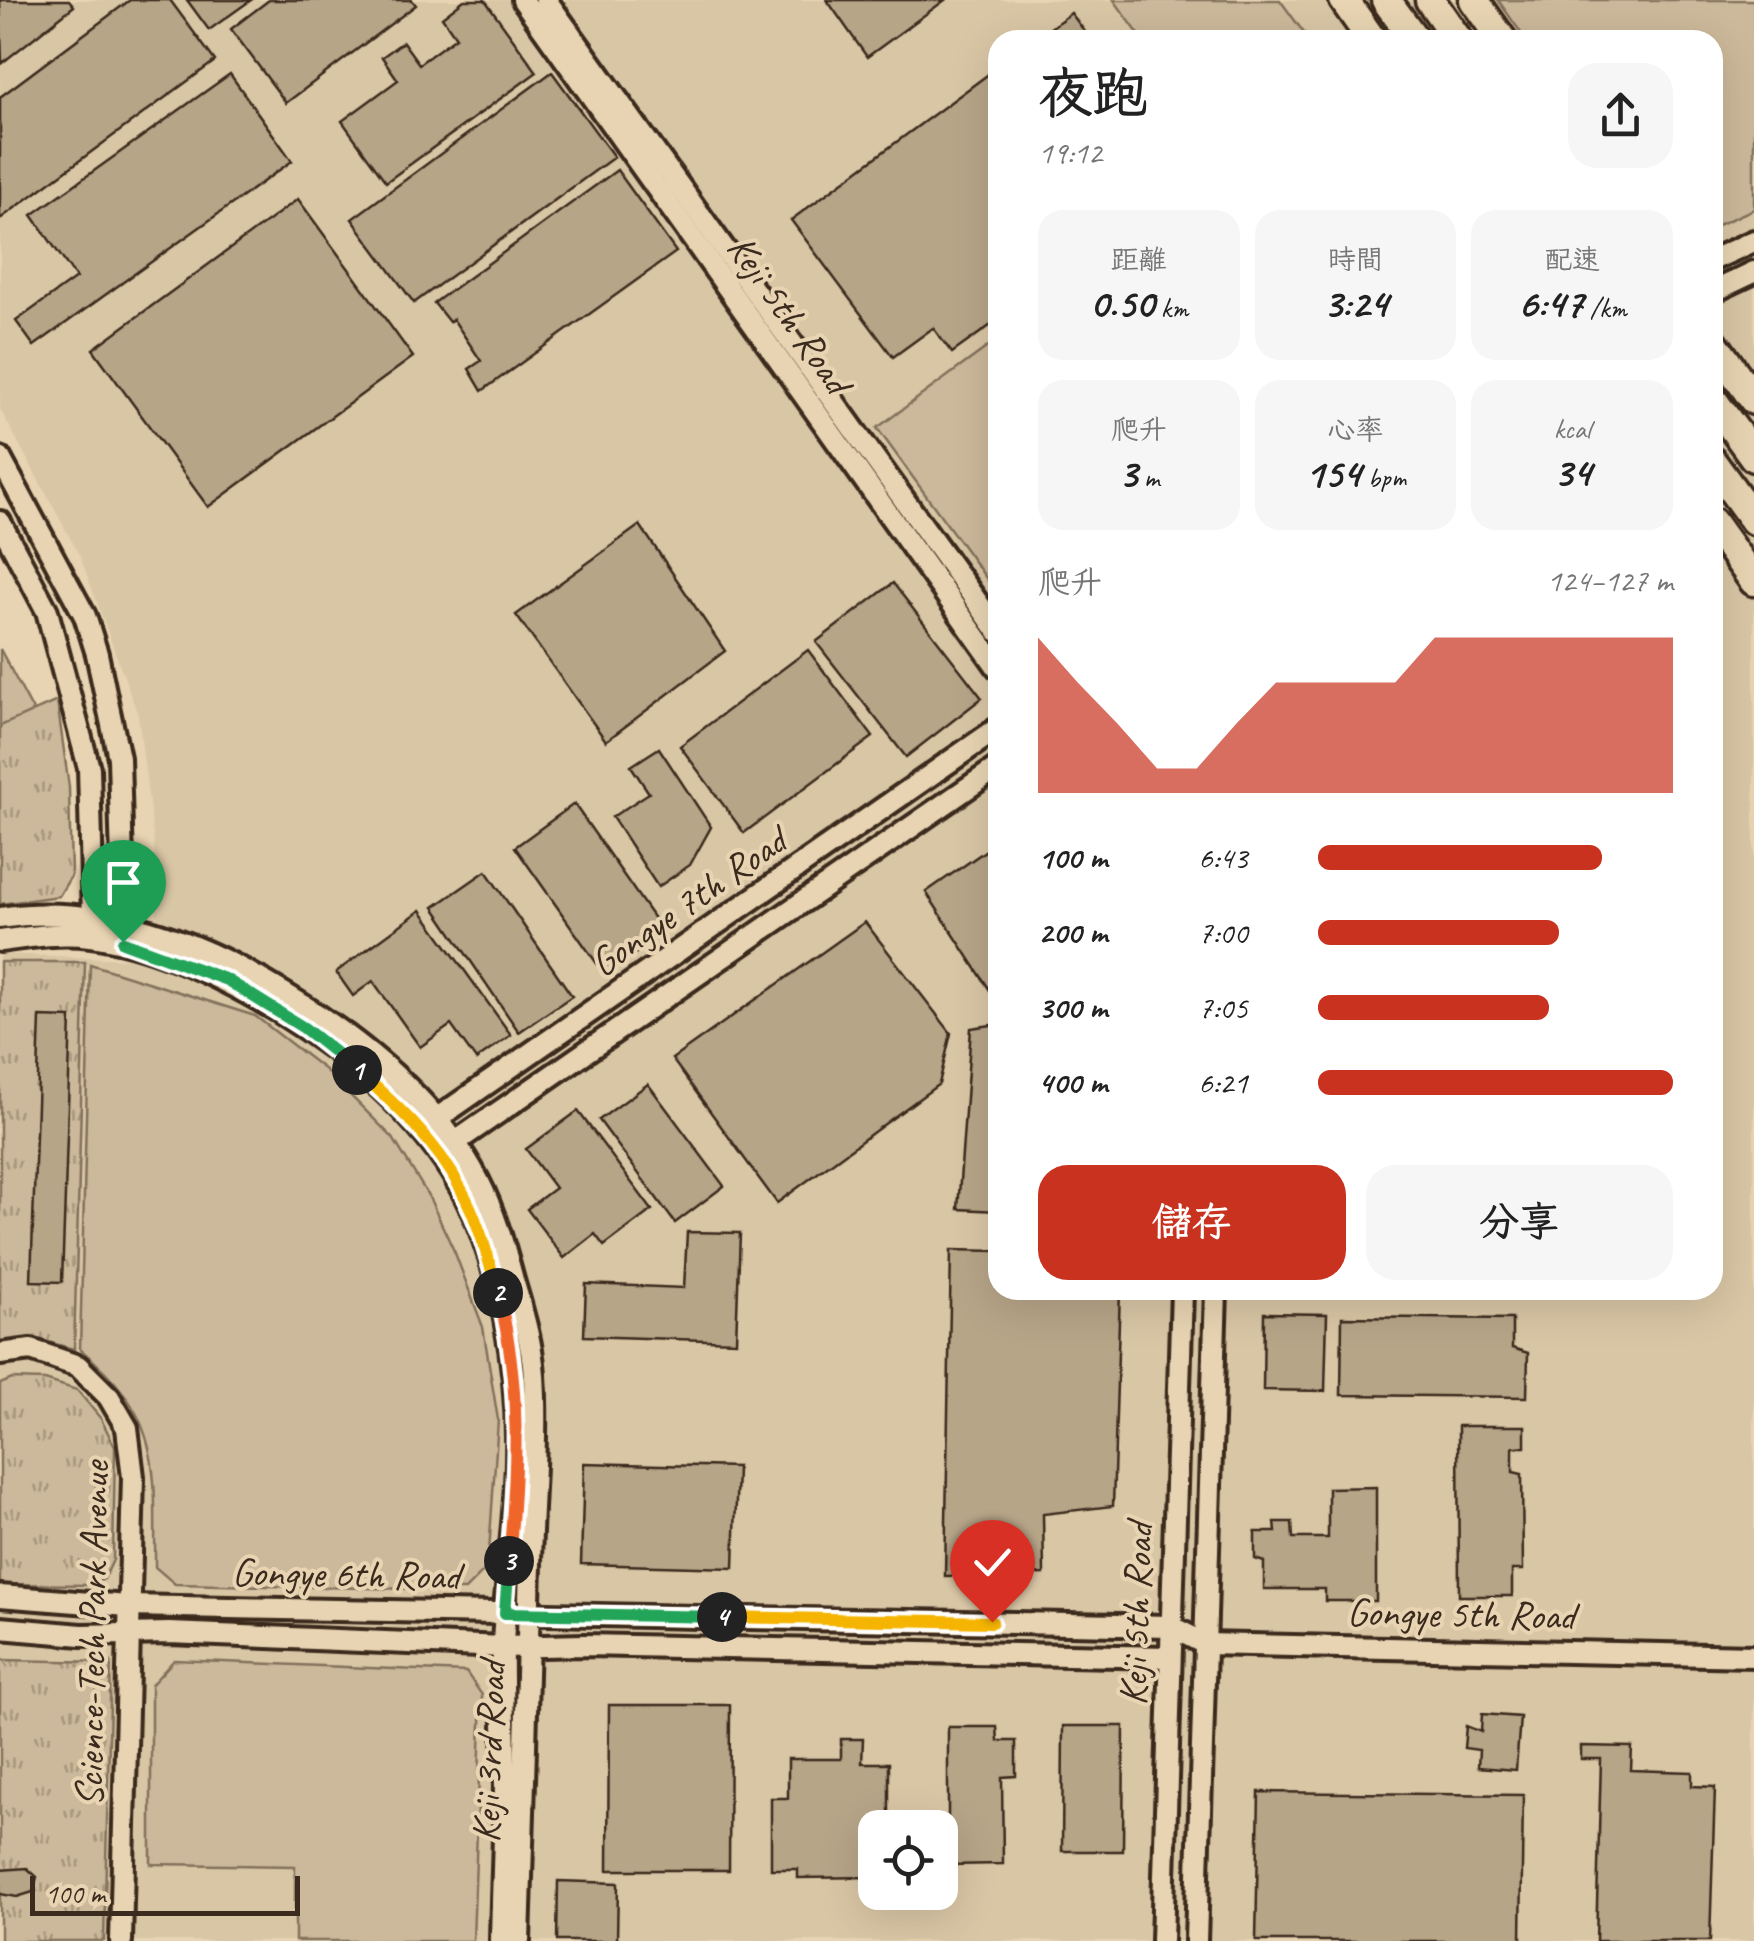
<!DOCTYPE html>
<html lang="zh-TW">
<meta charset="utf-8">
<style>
:root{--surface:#fff;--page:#f6f6f6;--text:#222;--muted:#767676;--accent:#c8321e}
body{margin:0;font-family:Caveat,"LXGW WenKai TC",sans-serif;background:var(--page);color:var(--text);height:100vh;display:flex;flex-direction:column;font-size:38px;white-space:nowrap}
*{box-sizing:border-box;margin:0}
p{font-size:32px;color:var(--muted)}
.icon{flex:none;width:55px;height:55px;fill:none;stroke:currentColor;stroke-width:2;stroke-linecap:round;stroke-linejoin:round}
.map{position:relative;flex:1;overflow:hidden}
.panel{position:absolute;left:988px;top:30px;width:735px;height:1270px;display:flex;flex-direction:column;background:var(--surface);border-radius:30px;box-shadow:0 10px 40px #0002}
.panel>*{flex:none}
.controls{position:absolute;left:858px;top:1810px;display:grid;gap:20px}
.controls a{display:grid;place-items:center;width:100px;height:100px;border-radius:20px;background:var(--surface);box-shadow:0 10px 40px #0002;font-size:50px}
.scale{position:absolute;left:30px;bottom:25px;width:270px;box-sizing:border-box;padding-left:10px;border:5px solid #3b2a1e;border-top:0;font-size:28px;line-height:35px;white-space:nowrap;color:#3b2a1e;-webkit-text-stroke:8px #e8d4b2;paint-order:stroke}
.pin{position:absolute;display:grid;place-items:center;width:85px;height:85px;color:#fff;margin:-102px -42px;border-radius:50% 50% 50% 0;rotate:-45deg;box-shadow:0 0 10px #0007}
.pin .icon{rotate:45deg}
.km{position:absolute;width:50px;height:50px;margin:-25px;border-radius:50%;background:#222;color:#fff;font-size:28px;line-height:50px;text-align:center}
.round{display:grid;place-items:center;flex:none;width:105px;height:105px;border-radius:30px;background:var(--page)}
.head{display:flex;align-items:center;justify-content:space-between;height:170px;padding:0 50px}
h1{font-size:55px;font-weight:700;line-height:75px}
.metrics{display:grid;grid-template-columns:repeat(3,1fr);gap:15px;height:170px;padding:10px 50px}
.metrics div{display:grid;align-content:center;border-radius:25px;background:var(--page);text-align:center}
.metrics b{font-size:42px;font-weight:700}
.metrics small{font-size:28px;font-weight:400}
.metrics p{font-size:28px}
.chart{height:280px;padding:20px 50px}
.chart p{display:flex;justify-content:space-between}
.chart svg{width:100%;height:180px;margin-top:10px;fill:var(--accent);opacity:.7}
.primary-button{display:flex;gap:20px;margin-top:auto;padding:20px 50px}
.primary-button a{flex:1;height:115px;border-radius:30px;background:var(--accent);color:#fff;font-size:40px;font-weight:700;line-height:115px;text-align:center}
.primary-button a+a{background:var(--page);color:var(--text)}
ul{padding:0 50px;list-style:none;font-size:32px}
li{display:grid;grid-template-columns:160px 120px 1fr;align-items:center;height:75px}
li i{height:25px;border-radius:12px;background:var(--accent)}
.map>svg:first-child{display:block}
.built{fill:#d9c6a5;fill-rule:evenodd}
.green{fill:#ccb89a;stroke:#84715c;stroke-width:2.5}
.park{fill:url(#park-tufts);stroke:#84715c;stroke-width:2.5}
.building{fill:#b7a588;stroke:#3b2a1e;stroke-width:2.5}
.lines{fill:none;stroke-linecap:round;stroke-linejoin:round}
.street-casing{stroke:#3b2a1e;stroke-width:28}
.secondary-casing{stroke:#3b2a1e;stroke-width:35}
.street{stroke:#e8d4b2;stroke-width:20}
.secondary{stroke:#e8d4b2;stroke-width:28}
.split-1-casing{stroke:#fff;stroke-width:20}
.split-2-casing{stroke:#fff;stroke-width:20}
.split-3-casing{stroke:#fff;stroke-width:20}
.split-4-casing{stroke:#fff;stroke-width:20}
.split-5-casing{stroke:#fff;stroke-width:20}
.split-1{stroke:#22a559;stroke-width:12}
.split-2{stroke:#f5b400;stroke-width:12}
.split-3{stroke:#f0652b;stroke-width:12}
.split-4{stroke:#22a559;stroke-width:12}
.split-5{stroke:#f5b400;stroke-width:12}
.labels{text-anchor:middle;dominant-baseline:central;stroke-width:8;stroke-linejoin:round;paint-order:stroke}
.street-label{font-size:40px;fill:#3b2a1e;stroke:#e8d4b2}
</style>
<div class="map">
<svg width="1754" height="1941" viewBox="0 0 1754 1941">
<defs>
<pattern id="park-tufts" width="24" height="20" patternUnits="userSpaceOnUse" patternTransform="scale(2.5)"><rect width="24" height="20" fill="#ccb89a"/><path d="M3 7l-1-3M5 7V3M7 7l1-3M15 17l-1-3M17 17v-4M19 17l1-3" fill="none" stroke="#a7967d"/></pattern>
</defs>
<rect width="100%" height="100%" fill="#e8d4b2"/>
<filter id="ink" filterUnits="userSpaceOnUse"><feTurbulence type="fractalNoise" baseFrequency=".01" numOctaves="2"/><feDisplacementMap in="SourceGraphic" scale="20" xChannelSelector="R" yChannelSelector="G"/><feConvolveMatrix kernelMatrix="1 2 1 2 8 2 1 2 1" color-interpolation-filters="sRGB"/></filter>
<g filter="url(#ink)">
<path class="built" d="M0 0H1754V1941H0V954L133 959 157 927 154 843 138 715 80 556 0 409ZM998 40H1712V1290H998ZM875 1828H940V1892H875Z"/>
<g class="green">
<path d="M1114 0H1280L1309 40H1143Z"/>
<path d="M1498 0H1754V209L1713 227 1712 40H1526Z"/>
<path d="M997 340V593L877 428Z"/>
<path d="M0 649 33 711 0 735Z"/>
<path d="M90 964 255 1016 325 1070 393 1138 429 1197 455 1253 483 1327 498 1420 488 1567 465 1590 175 1584 155 1567C155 1468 163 1417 80 1349Z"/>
<path d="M174 1660 466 1672 482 1695 473 1941H295V1866L151 1864V1685Z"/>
</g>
<g class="park">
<path d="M57 701 69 787 71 876 59 896 0 904V726Z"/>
<path d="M0 962H85L74 1349 33 1338 0 1343Z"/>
<path d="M12 1379 45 1380 77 1390 101 1419 115 1447 113 1560 104 1579 91 1585 0 1584V1384Z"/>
<path d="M0 1660 111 1662 104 1941H0Z"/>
</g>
<g class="building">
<path d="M0 0H69L74 6 2 63Z"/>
<path d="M130 0H170L215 61 0 219V97Z"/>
<path d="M187 0H251L209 30Z"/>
<path d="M269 0H412L416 5 286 103 231 29Z"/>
<path d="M464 0H485L537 72 386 182 342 121 398 80 382 57 403 42 419 64 456 37 442 17Z"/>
<path d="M827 0H945L867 57Z"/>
<path d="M1071 13 1091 40H1034Z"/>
<path d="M998 67V320L952 353 933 328 893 357 791 220Z"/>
<path d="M552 72 614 157 414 303 352 219Z"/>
<path d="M230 74 292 161 34 346 16 321 76 278 32 215Z"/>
<path d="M617 170 676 252 482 391 469 369 481 361 453 319 449 322 434 303Z"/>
<path d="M298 199 413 357 208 507 93 349Z"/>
<path d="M640 525 725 651 606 741 516 615Z"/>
<path d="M893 583 982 698 906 757 816 642Z"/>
<path d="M808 650 873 737 744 833 680 746Z"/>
<path d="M659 748 711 827 690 865 658 887 612 817 649 793 631 766Z"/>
<path d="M574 804 664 933 605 975 515 847Z"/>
<path d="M998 842V1001H997L926 892Z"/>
<path d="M486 871 572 996 519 1032 434 907Z"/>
<path d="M421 910 511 1035 476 1060 451 1025 420 1047 373 981 353 996 336 972Z"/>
<path d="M865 922 951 1033 939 1084 777 1203 672 1059Z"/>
<path d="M40 1017 71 1018 62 1282 31 1281Z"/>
<path d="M998 1024V1211L958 1209 971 1028Z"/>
<path d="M648 1084 724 1186 675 1223 599 1120Z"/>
<path d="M578 1111 652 1210 604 1246 595 1234 564 1258 527 1209 555 1188 526 1149Z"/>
<path d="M687 1232 740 1233 736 1341 584 1336 586 1284 684 1288Z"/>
<path d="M951 1250 998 1251V1290H1120L1113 1506 1043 1514 1044 1574 945 1576Z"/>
<path d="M1264 1313 1327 1314 1325 1391 1263 1390Z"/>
<path d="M1342 1317 1512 1319V1348L1528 1353 1527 1397 1341 1395Z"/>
<path d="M1458 1426H1525V1447H1513V1472L1522 1474 1523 1570H1512V1596H1459Z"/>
<path d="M584 1463 737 1467 734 1568 581 1564Z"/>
<path d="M1376 1487V1601H1325V1589H1264V1562L1255 1559V1532H1276L1275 1522H1292L1293 1538H1328V1488Z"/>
<path d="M609 1705H730L729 1870H608Z"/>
<path d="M1482 1714 1520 1717 1516 1770 1478 1767 1479 1750 1464 1748 1466 1726 1481 1732Z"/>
<path d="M1063 1726H1124L1123 1851H1062Z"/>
<path d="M948 1727H997L998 1741H1016V1776L1002 1777 1003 1864 948 1865Z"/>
<path d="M841 1739H863L862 1763H889V1828H875V1877L798 1878V1869H771V1798H788V1759H841Z"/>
<path d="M1581 1746 1632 1747 1631 1770 1692 1772V1786L1715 1787 1710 1941H1596L1601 1759H1581Z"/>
<path d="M1259 1792 1523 1795 1521 1941H1256Z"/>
<path d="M27 1868 37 1877 33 1892 17 1897 0 1894V1870Z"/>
<path d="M558 1881 618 1883 617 1941H557Z"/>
</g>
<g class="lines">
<g class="street-casing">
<g id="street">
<path d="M523 0 998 668"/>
<path d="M546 0 998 631"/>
<path d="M1712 260 1754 241"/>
<path d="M1712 292 1754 272"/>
<path d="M0 458 85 616 97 654 119 758 124 935"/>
<path d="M0 522 47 611 89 768 93 918 90 927"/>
<path d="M0 918C99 902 202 942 285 994 360 1040 437 1101 478 1180 494 1211 504 1246 513 1280 522 1310 532 1343 534 1375 538 1439 531 1501 530 1564 527 1690 523 1815 519 1941"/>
<path d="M0 941C29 937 61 932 90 936 155 944 223 978 278 1011 347 1054 421 1115 461 1188 502 1263 519 1374 517 1459 516 1521 505 1584 503 1647 502 1689 505 1732 505 1775 505 1830 502 1886 501 1941"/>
<path d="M429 1124 998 728"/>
<path d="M444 1150 998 767"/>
<path d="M0 1354 31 1350 78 1366 109 1397 127 1428 133 1477 121 1941"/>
<path d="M0 1596 128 1606 1170 1626 1205 1644 1754 1656"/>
<path d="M0 1628 82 1635 169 1633 503 1647 584 1645 1169 1657"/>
<path d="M1162 1941 1182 1290"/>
<path d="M1196 1941 1216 1290"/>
</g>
</g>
<g class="secondary-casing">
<g id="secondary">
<path d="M1344 0 1372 40"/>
<path d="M1386 0 1415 40"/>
<path d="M1430 0 1458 40"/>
<path d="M1474 0 1502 40"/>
<path d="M1712 341 1754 400"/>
<path d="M1712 399 1754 457"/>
<path d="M1712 462 1754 520"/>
<path d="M1712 522 1754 581"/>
</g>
</g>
<use href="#street" class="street"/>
<use href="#secondary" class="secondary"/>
</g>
</g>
<g class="lines" filter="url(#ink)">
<g class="split-1-casing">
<path id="split-1" d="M123 942 227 980 304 1028 357 1070"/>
</g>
<g class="split-2-casing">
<path id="split-2" d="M357 1070C396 1105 437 1142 461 1189 479 1221 488 1258 498 1293"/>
</g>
<g class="split-3-casing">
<path id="split-3" d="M498 1293C522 1384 517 1468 509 1561"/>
</g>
<g class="split-4-casing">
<path id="split-4" d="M509 1561 505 1613 722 1617"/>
</g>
<g class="split-5-casing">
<path id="split-5" d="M722 1617 992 1622"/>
</g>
<use href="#split-1" class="split-1"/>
<use href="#split-2" class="split-2"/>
<use href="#split-3" class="split-3"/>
<use href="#split-4" class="split-4"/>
<use href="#split-5" class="split-5"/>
</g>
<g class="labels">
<g class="street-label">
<text transform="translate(789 314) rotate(55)">Keji 5th Road</text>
<text transform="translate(688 902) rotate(-35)">Gongye 7th Road</text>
<text transform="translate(346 1574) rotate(1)">Gongye 6th Road</text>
<text transform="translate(1136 1614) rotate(-88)">Keji 5th Road</text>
<text transform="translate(1461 1614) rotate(1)">Gongye 5th Road</text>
<text transform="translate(92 1634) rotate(-89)">Science-Tech Park Avenue</text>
<text transform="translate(489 1752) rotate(-88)">Keji 3rd Road</text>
</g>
</g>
</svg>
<div class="controls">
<a><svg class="icon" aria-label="locate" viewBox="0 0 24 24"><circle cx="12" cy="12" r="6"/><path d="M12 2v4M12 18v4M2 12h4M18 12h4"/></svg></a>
</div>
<div class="scale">100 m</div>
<div class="pin" style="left:123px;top:942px;background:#1e9e55"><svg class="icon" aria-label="arrive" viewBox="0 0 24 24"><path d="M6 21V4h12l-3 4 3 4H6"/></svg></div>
<div class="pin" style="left:992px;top:1622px;background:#d93025"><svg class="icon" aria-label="check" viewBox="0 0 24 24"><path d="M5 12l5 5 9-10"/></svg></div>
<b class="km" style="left:357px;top:1070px">1</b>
<b class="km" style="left:498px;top:1293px">2</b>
<b class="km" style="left:509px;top:1561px">3</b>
<b class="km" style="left:722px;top:1617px">4</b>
<section class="panel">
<div class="head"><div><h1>夜跑</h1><p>19:12</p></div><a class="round"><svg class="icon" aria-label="share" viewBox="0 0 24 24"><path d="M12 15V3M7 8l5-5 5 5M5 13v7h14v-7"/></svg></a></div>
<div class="metrics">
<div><p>距離</p><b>0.50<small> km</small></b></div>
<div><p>時間</p><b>3:24</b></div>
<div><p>配速</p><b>6:47<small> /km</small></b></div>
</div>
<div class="metrics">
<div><p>爬升</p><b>3<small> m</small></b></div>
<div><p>心率</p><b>154<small> bpm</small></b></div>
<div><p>kcal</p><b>34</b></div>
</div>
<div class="chart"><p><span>爬升</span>124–127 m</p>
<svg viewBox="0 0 160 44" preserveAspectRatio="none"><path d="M0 44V6L10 17L20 27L30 38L40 38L50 27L60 17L70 17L80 17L90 17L100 6L110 6L120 6L130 6L140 6L150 6L160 6V44z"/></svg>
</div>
<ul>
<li><b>100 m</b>6:43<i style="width:80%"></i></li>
<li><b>200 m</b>7:00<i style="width:68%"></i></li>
<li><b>300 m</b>7:05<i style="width:65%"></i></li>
<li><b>400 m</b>6:21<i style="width:100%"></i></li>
</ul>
<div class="primary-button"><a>儲存</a><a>分享</a></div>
</section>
</div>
